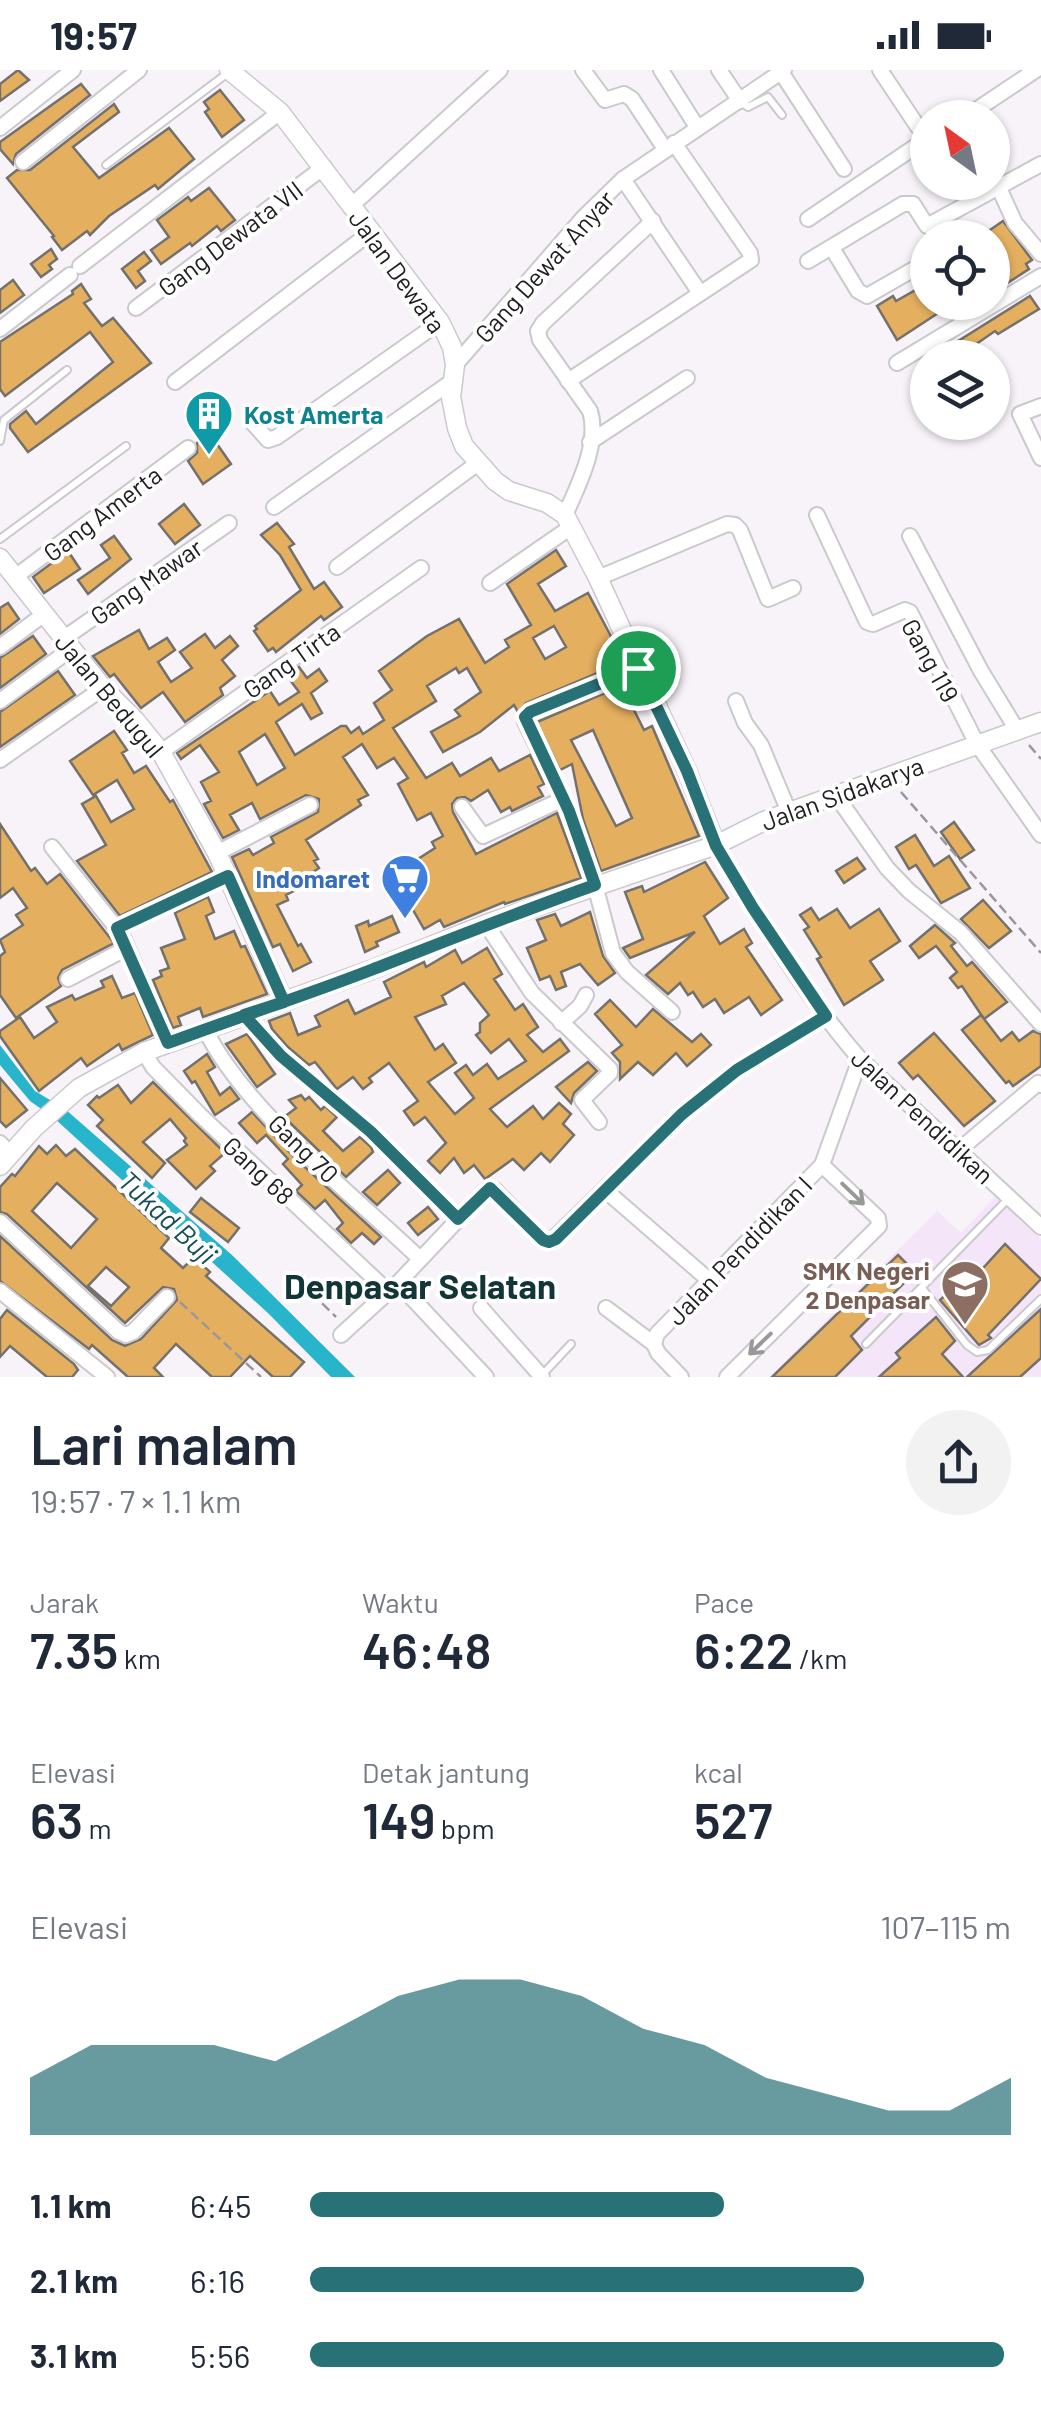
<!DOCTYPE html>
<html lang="id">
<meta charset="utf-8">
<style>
:root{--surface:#fff;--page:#f2f2f3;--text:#1f2937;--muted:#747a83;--accent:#277177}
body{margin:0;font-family:Barlow,sans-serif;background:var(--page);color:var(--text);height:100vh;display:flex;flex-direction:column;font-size:38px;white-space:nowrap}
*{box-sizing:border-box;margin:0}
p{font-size:32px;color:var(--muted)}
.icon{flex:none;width:55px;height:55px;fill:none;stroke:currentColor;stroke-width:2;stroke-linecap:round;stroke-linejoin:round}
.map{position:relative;height:1307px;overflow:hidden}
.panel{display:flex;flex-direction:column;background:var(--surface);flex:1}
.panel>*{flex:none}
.needle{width:65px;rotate:327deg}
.fabs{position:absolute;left:910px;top:30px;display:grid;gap:20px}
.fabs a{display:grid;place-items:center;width:100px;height:100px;border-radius:50%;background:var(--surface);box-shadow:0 2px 8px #0004;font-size:50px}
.pin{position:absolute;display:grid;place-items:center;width:85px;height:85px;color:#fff;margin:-42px;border:5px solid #fff;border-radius:50%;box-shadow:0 2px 10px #0007}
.round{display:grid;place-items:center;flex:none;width:105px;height:105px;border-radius:52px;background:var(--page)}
.headline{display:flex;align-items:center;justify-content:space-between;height:170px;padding:0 30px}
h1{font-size:55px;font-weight:600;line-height:75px}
.metrics{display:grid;grid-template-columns:repeat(3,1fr);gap:15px;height:170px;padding:10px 30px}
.metrics div{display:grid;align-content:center}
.metrics b{font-size:50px;font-weight:600}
.metrics small{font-size:28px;font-weight:400}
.metrics p{font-size:28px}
.chart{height:280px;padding:20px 30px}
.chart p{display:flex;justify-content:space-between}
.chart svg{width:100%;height:180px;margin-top:10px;fill:var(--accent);opacity:.7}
ul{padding:0 30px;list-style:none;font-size:32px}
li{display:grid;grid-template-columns:160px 120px 1fr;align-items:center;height:75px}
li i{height:25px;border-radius:12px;background:var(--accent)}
.status{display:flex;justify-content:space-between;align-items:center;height:70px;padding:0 50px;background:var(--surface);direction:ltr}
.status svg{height:28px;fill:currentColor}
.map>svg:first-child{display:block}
.education{fill:#f4e5f8}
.water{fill:#28b4cb}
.building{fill:#e4b060;stroke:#74716c;stroke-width:2.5;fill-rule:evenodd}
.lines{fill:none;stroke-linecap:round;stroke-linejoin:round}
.service-casing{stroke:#cbc8ce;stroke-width:10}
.minor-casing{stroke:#cbc8ce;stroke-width:18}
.tertiary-casing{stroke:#cbc8ce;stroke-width:21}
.path{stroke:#9a979c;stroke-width:2.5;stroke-dasharray:10 5;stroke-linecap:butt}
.service{stroke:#fff;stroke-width:6}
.minor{stroke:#fff;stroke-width:14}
.tertiary{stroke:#fff;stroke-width:18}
.oneway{stroke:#9a999a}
.route-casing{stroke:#fff;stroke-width:20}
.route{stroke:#277177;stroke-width:12}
.labels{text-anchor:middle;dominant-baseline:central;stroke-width:8;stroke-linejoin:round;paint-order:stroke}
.street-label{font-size:25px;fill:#1e1c1e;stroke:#fff}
.culture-label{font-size:25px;font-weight:bold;fill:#0d838f;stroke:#fff;text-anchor:start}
.shop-label{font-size:25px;font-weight:bold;fill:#366cbe;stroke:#fff;text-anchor:end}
.education-label{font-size:25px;font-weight:bold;fill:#785e54;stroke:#fff;text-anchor:end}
.water-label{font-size:28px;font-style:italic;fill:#174e58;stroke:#fff}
.district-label{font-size:35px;font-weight:bold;fill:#123537;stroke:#fff}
</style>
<div class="status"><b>19:57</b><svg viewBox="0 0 49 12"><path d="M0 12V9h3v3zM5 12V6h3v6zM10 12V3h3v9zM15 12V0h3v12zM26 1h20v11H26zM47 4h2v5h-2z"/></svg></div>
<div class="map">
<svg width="1041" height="1307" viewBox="0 0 1041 1307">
<rect width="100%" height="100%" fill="#f7f3f9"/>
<path class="education" d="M995 1127 1041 1169V1307H769L937 1141 961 1163Z"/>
<path class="water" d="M0 975 35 1021 65 1039 232 1185 355 1307H331L269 1244 54 1048 30 1031 0 995Z"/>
<g class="building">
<path d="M18 0 29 10 0 31V14Z"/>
<path d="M81 14 90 25 16 84 13 94 0 79V72Z"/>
<path d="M220 20 244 50 222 67 205 42 209 39 204 32Z"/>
<path d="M114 34 119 42 73 77 99 108 169 58 194 89 158 119 155 115 109 146 90 165 87 161 62 180 52 167 54 166 7 108 17 100H30Z"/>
<path d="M209 118 235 150 221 161 217 156 192 176 190 173 161 194 151 180 169 167 157 150 188 127 191 131Z"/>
<path d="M1003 151 1032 190 1026 194 1029 199 992 223V198L1005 190 987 162Z"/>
<path d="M51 179 57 189 49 195 52 199 41 207 31 194Z"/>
<path d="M144 182 151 191 138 201 145 211 136 218 122 199Z"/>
<path d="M13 210 24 225 0 243V220Z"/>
<path d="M928 213V232H955L897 270 877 236 893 226 896 231Z"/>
<path d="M81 214 91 229 84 233 102 256 113 248 151 293 28 382 10 358V354L26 341 36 354 113 292 90 262 5 326 0 319V272L73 224 72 221Z"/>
<path d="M1030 226 1039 239 1021 250 998 264 995 261 956 288H931Z"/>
<path d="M210 364 231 394 203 414 188 391 197 383V373Z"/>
<path d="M184 434 200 455 175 474 159 454Z"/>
<path d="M277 453 294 474 289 477 314 519 324 512 342 537 324 550 321 546 276 582 273 578 268 581 254 561 257 559 255 556 301 520 280 485 261 465Z"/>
<path d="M114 466 131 489 88 524 78 510 110 488 101 475Z"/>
<path d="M556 480 566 496 538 514 555 541 588 523 614 572 611 574 619 594 526 633 518 642 514 635 480 662 443 682 431 662 460 646 455 640 481 622 467 598 459 603 456 598 427 616 436 631 393 658 426 708 452 693 460 706 491 688 499 701 530 685 544 714 538 717 543 726 512 741 510 737 501 742 488 720 471 731 465 727 457 728 452 734 453 742 476 784 557 743 581 808 505 834 504 832 444 857 440 850 424 859 393 805 435 778 432 772 443 766 431 743 417 750 398 714 408 708 394 688 377 698 362 674 343 687 368 725 358 730 361 735 306 770 318 789 314 791 319 798 305 808 308 814 286 825 288 830 277 835 298 876 301 874 311 892 293 901 280 874 273 877 232 787 249 779 253 785 274 773 271 767 318 742 319 729 306 725 260 749 252 733 230 745 239 760 223 768 204 734 211 731 201 712 219 702 200 675 181 689 177 683 270 621 279 635 299 622 287 606 299 597 307 608 319 599 327 611 311 623 322 643 311 649 302 634 276 652 295 685 341 656H346L351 663 359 657 363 664 384 650 374 633 392 620 379 601 427 566 459 549 485 593 509 577 505 570 531 555 507 514ZM554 556 566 577 545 589 533 568ZM265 664 285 698 257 715 239 682Z"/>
<path d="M68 481 80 499 44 523 33 507Z"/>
<path d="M8 533 19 549 0 564V538Z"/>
<path d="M139 560 149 579 167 568 175 580 158 592 171 612 192 598 180 582 205 564 215 578 230 566 238 576 222 590 235 606 220 618 223 625 185 652 163 622 141 638 114 604 110 607 93 586Z"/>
<path d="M33 566 46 584 0 618V588Z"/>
<path d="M58 601 75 625 0 677V642Z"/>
<path d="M632 618 639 635 633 638 644 660 652 656 699 766 601 801 583 749 572 694 560 700 537 652 612 620 615 626ZM593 660 632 748 616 756 571 670Z"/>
<path d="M114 661 127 680 122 683 134 703 146 696 170 732 173 730 212 802 120 846 77 791 106 775 82 734 96 726 111 752 134 739 117 710 93 725 70 691Z"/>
<path d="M954 752 974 780 960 789 941 762Z"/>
<path d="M0 754 31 801 35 798 47 814 60 804 114 873 62 900 58 908 61 916 16 948 0 925V886L5 882 0 870 23 855 16 845 27 838 13 818 0 828Z"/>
<path d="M915 765 934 796 949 786 970 818 941 833 916 795 909 799 896 777Z"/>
<path d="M857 788 865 799 844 813 836 801Z"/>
<path d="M705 792 728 828 704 846 720 874 744 859 752 873 746 877 782 930 761 945 749 927 724 943 715 929 703 937 693 922 688 925 680 913 668 924 646 905 695 862 630 888 623 878 643 869 625 822 642 816 644 822Z"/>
<path d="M208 827 214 842 206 846 215 869 234 861 241 877 245 876 267 924 203 947 200 938 178 947 181 955 173 958 153 910 162 906 160 901 169 898 161 878 185 869 175 843Z"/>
<path d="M983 830 1011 861 989 878 961 849Z"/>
<path d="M811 838 819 850 837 839 850 858 879 839 900 871 870 891 883 910 844 935 817 889 821 887 804 860 809 857 800 845Z"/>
<path d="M590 842 603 886 615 903 598 915 580 894 561 902 566 916 556 920 550 906 540 910 527 878 546 870 537 850 555 844 561 856Z"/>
<path d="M392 846 399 862 376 872 378 876 365 882 356 856 368 851 369 856Z"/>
<path d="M935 855 955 873 951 876 967 896 972 892 1007 932 984 949 962 916 958 918 950 908 957 902 936 876 919 888 910 876Z"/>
<path d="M487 878 502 904 494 909 515 940 523 934 538 957 527 965 543 982 560 969 569 981 490 1039 507 1057 533 1036 543 1049 559 1033 571 1044 563 1054 574 1065 550 1092 541 1083 524 1100 513 1089 485 1109 474 1095 464 1103 454 1088 440 1103 428 1091 446 1073 425 1047 414 1055 404 1041 418 1031 389 993 369 1008 372 1012 363 1019 353 1007 337 1019 315 992 309 995 288 977 272 959 269 951 290 943 298 965 320 956 315 946 348 930 355 944 391 927 384 912 424 892 426 897 455 880 462 893ZM464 913 489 945 480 953V962L476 965 491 983 509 969 526 991 498 1009 487 994 473 1005 466 995 455 1003 474 1028 455 1044 428 1012 456 993 443 974 435 980 415 947 446 934 442 926Z"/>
<path d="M112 906 122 928 135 923 153 965 122 980 119 974 87 996 81 988 39 1021 0 966V961L20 947 34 968 57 952 47 937 72 925 75 930 104 917 101 911Z"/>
<path d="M610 930 636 957 653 939 692 972 701 964 711 975 687 996 676 983 653 1005 638 992 620 1009V992L612 983 622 975 595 944Z"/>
<path d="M981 945 1001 971 1012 962 1019 971 1033 961 1041 964V996L1013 1016 1009 1011 1006 1013 962 960Z"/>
<path d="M934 963 995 1031 964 1056 918 1005 913 1009 899 993Z"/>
<path d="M247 964 275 1004 257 1017 226 974Z"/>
<path d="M207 984 215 997 207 1002 220 1025 230 1017 239 1029 215 1045 195 1011 192 1013 184 1001Z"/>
<path d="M588 992 597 1001 574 1023 571 1033 556 1017Z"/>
<path d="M0 1008 27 1040 6 1057 0 1051Z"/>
<path d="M153 1012 225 1083 210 1096 215 1101 196 1119 167 1090 187 1075 184 1071 186 1068 170 1049 143 1072 165 1093 152 1108 97 1056 103 1050 88 1035 97 1026 99 1028 118 1015 131 1033Z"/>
<path d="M301 1025 305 1030 309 1027 321 1040 325 1036 337 1047 323 1061 343 1081 360 1067 371 1077 373 1082 346 1107 284 1047 296 1038 289 1030Z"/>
<path d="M252 1042 294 1087 381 1167 374 1174 362 1163 351 1173 337 1159 343 1153 325 1130 315 1139 296 1121 302 1115 283 1094 288 1089 266 1065 257 1073 239 1053Z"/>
<path d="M56 1075 66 1086 75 1079 169 1168 161 1178 183 1198 194 1187 210 1202 206 1206 304 1292 290 1307H273L250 1286 230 1307H212L176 1274 154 1298 163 1307H128L92 1275 89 1279 0 1211V1166L112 1270 125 1276 141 1269 177 1230 174 1219 163 1217 125 1253 7 1144 0 1142V1117L12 1104 15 1106 39 1076 47 1084ZM57 1113 97 1149 71 1178 32 1141ZM106 1197 129 1217 111 1236 88 1216Z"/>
<path d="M388 1100 400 1113 377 1135 363 1122Z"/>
<path d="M201 1128 239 1158 228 1172 190 1142Z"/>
<path d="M428 1137 438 1149 418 1165 408 1153Z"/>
<path d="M1005 1174 1041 1209 988 1265 991 1268 979 1275 940 1230 970 1202 975 1207Z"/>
<path d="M898 1185 915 1202 851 1266 862 1280 835 1307H772Z"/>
<path d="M1041 1239V1288L1020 1307H967Z"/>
<path d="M7 1240 74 1294 78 1300 72 1307H47L10 1276 0 1287V1249Z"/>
<path d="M936 1247 955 1271 942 1284 963 1307H879L900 1288 896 1283Z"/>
</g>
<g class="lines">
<g class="service-casing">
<g id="service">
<path d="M741 32 748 37 768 27 782 45"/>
<path d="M106 95 229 2"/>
<path d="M0 371 4 350 67 300"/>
<path d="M0 469 126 376"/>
<path d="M922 1218 967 1275 977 1282 988 1280 1041 1229"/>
<path d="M866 1274 1008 1129"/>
<path d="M542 1305 571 1274"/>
</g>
</g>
<g class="minor-casing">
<g id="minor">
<path d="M583 0 605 30 624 24 632 29 665 79"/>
<path d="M661 0 697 57"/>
<path d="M719 0 740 31"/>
<path d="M880 0 918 57"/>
<path d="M781 2 844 99"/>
<path d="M964 48 1036 0"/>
<path d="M0 58 73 0"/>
<path d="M23 92 139 0"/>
<path d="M623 109 700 223"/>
<path d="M999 118 1015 153 1041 184"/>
<path d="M351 136 500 0"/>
<path d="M808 149 928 68"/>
<path d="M832 178 858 221 867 226 928 191"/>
<path d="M808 191 903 134H913L927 156 1041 94"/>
<path d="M80 196 280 42"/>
<path d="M136 238 324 97"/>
<path d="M0 259 70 205"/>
<path d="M897 293 1041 206"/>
<path d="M455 295 583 148 623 109 784 0"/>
<path d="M568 311 751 190 750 183 674 73"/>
<path d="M175 312 371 162"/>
<path d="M1041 336 1020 344 1041 388"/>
<path d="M251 351 268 370 277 367 440 252"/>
<path d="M590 372 687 308"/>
<path d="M274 437 451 312"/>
<path d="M565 445C578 416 600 373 590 341L540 270 538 261 543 253 653 151"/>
<path d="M817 445 867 552 873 554 905 540 910 542 977 674 1041 765"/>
<path d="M910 466 981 601 1017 660"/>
<path d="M337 497 478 393"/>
<path d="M15 507 188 378"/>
<path d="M598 508 727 454 735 455 740 460 768 529 793 518"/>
<path d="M490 513 571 457"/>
<path d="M63 569 229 453"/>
<path d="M0 577 43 545"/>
<path d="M638 598 530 643 525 652 569 741 595 815 613 883 627 902 672 942"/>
<path d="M0 631 71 579"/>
<path d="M736 631 745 653 761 675 789 742"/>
<path d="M161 682 421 498"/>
<path d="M0 690 103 618"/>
<path d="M835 724 887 798 909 821 961 863 1041 954"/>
<path d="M462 737 483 766 563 729"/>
<path d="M716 775C759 848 804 925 860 989L1041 1157"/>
<path d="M52 777 122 865 168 973"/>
<path d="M217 783 310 735"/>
<path d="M486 854 532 923 610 999V1003L582 1030 599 1052"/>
<path d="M117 859 228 806"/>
<path d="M68 909 127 878"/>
<path d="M244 945 281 985 371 1062 458 1149"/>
<path d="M561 953 580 936 586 925"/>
<path d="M205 959C243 1038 352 1124 417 1186"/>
<path d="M144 982 153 997 200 1045 379 1213"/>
<path d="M0 1073 10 1084"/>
<path d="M959 1080 1038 1013 1041 1015"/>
<path d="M605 1120 710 1211"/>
<path d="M0 1152 119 1262 126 1265 133 1262 167 1227"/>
<path d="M398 1213 486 1307"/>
<path d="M0 1221 107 1307"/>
<path d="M481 1238 542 1307"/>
<path d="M606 1238 654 1274 658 1283 681 1307"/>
<path d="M341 1265 398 1213 485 1121 495 1120 543 1170 549 1173 683 1043 737 1000 826 946"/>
<path d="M654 1274 657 1264 822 1095 860 989"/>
<path d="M727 1307 879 1156 878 1148 822 1095"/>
</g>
</g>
<g class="tertiary-casing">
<g id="tertiary">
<path d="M229 0 280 42 440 252 452 277 455 295 451 327 457 358 464 376 495 411 509 421 547 433 565 445 598 508 687 701 716 775"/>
<path d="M0 488 103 618 135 650 161 682 217 783 284 932"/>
<path d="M0 1096 34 1058 79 1018 144 982 371 900 486 854 716 775 764 751 1041 652"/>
</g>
</g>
<g class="path">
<path d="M992 346 1004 345"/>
<path d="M1029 675 1041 689"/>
<path d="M901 722 1041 883"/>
<path d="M290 1202 336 1247"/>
<path d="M180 1232 261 1307"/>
</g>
<use href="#service" class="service"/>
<use href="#minor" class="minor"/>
<use href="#tertiary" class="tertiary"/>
</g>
<defs><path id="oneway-shaft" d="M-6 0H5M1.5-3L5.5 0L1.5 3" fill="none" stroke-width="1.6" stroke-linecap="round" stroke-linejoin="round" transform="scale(2.5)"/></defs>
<g class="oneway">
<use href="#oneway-shaft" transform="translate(853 1124) rotate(44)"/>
<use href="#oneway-shaft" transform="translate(760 1274) rotate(136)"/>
</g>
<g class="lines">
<g class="route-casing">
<path id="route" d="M638 598 530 642 525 647 569 741 595 815C519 842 446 871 371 900 304 926 235 948 168 973L117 858 228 806 284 932 244 945 281 986 371 1062 458 1149 490 1118 543 1170 549 1172 556 1169 682 1044 737 1000 826 946 753 838 716 776 687 701 638 598"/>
</g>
<use href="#route" class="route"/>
</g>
<defs>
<g id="building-pin" transform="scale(2.5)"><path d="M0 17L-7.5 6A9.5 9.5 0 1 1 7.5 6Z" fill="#0f9aa8" stroke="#fff"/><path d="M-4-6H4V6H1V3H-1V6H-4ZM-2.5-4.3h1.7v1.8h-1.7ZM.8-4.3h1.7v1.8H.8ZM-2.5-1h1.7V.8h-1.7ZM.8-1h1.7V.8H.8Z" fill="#fff"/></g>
<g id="supermarket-pin" transform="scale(2.5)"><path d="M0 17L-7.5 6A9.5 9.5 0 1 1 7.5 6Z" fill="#3f7fe0" stroke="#fff"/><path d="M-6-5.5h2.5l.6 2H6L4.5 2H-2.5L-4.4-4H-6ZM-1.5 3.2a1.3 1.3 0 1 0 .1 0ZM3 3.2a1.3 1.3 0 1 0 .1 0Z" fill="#fff"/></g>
<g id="school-pin" transform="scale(2.5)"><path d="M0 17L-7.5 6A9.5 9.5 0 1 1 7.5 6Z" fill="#8d6e63" stroke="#fff"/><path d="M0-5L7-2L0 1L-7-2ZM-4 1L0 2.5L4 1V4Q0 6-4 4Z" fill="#fff"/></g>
</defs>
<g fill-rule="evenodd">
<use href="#building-pin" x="209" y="344"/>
<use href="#supermarket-pin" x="405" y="808"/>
<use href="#school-pin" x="965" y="1214"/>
</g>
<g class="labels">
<g class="street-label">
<text transform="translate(230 168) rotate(-37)">Gang Dewata VII</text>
<text transform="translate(544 196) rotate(-48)">Gang Dewat Anyar</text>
<text transform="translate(398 201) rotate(54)">Jalan Dewata</text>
<text transform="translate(102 443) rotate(-37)">Gang Amerta</text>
<text transform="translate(146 511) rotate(-35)">Gang Mawar</text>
<text transform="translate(291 590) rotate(-35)">Gang Tirta</text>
<text transform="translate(931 590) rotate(61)">Gang 119</text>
<text transform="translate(110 625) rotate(50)">Jalan Bedugul</text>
<text transform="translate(842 723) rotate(-20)">Jalan Sidakarya</text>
<text transform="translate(923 1046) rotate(43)">Jalan Pendidikan</text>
<text transform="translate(304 1078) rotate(44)">Gang 70</text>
<text transform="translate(259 1100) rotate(43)">Gang 68</text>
<text transform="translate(739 1180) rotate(-46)">Jalan Pendidikan I</text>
</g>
<g class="culture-label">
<text x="244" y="344">Kost Amerta</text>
</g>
<g class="shop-label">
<text x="370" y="808">Indomaret</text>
</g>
<g class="education-label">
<text x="930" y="1200">SMK Negeri<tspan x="930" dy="29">2 Denpasar</tspan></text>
</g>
<g class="water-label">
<text transform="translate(168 1147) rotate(43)">Tukad Buji</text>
</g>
<g class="district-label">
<text x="420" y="1215">Denpasar Selatan</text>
</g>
</g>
</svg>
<div class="fabs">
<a><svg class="needle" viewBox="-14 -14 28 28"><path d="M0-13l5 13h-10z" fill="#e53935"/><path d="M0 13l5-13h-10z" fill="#747a83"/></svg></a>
<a><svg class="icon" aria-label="locate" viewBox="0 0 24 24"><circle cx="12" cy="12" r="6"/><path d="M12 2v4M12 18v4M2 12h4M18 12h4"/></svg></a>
<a><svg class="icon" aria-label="layers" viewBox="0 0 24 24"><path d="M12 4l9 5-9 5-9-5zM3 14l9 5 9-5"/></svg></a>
</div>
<div class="pin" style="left:638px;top:598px;background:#1e9e55"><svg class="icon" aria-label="arrive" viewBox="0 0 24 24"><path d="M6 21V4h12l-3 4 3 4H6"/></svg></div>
</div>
<section class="panel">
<div class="headline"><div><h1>Lari malam</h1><p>19:57 · 7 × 1.1 km</p></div><a class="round"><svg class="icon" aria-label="share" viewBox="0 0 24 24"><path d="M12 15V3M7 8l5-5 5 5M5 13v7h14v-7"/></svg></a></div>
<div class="metrics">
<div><p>Jarak</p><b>7.35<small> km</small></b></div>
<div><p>Waktu</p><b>46:48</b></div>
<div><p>Pace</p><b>6:22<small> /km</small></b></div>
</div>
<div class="metrics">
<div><p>Elevasi</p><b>63<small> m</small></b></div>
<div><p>Detak jantung</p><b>149<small> bpm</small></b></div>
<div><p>kcal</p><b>527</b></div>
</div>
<div class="chart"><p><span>Elevasi</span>107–115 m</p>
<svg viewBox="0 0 160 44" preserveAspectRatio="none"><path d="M0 44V30L10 22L20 22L30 22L40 26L50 18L60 10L70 6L80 6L90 10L100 18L110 22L120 30L130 34L140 38L150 38L160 30V44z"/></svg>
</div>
<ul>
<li><b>1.1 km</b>6:45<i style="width:59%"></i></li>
<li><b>2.1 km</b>6:16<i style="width:79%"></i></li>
<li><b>3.1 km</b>5:56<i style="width:99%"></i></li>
</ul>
</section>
